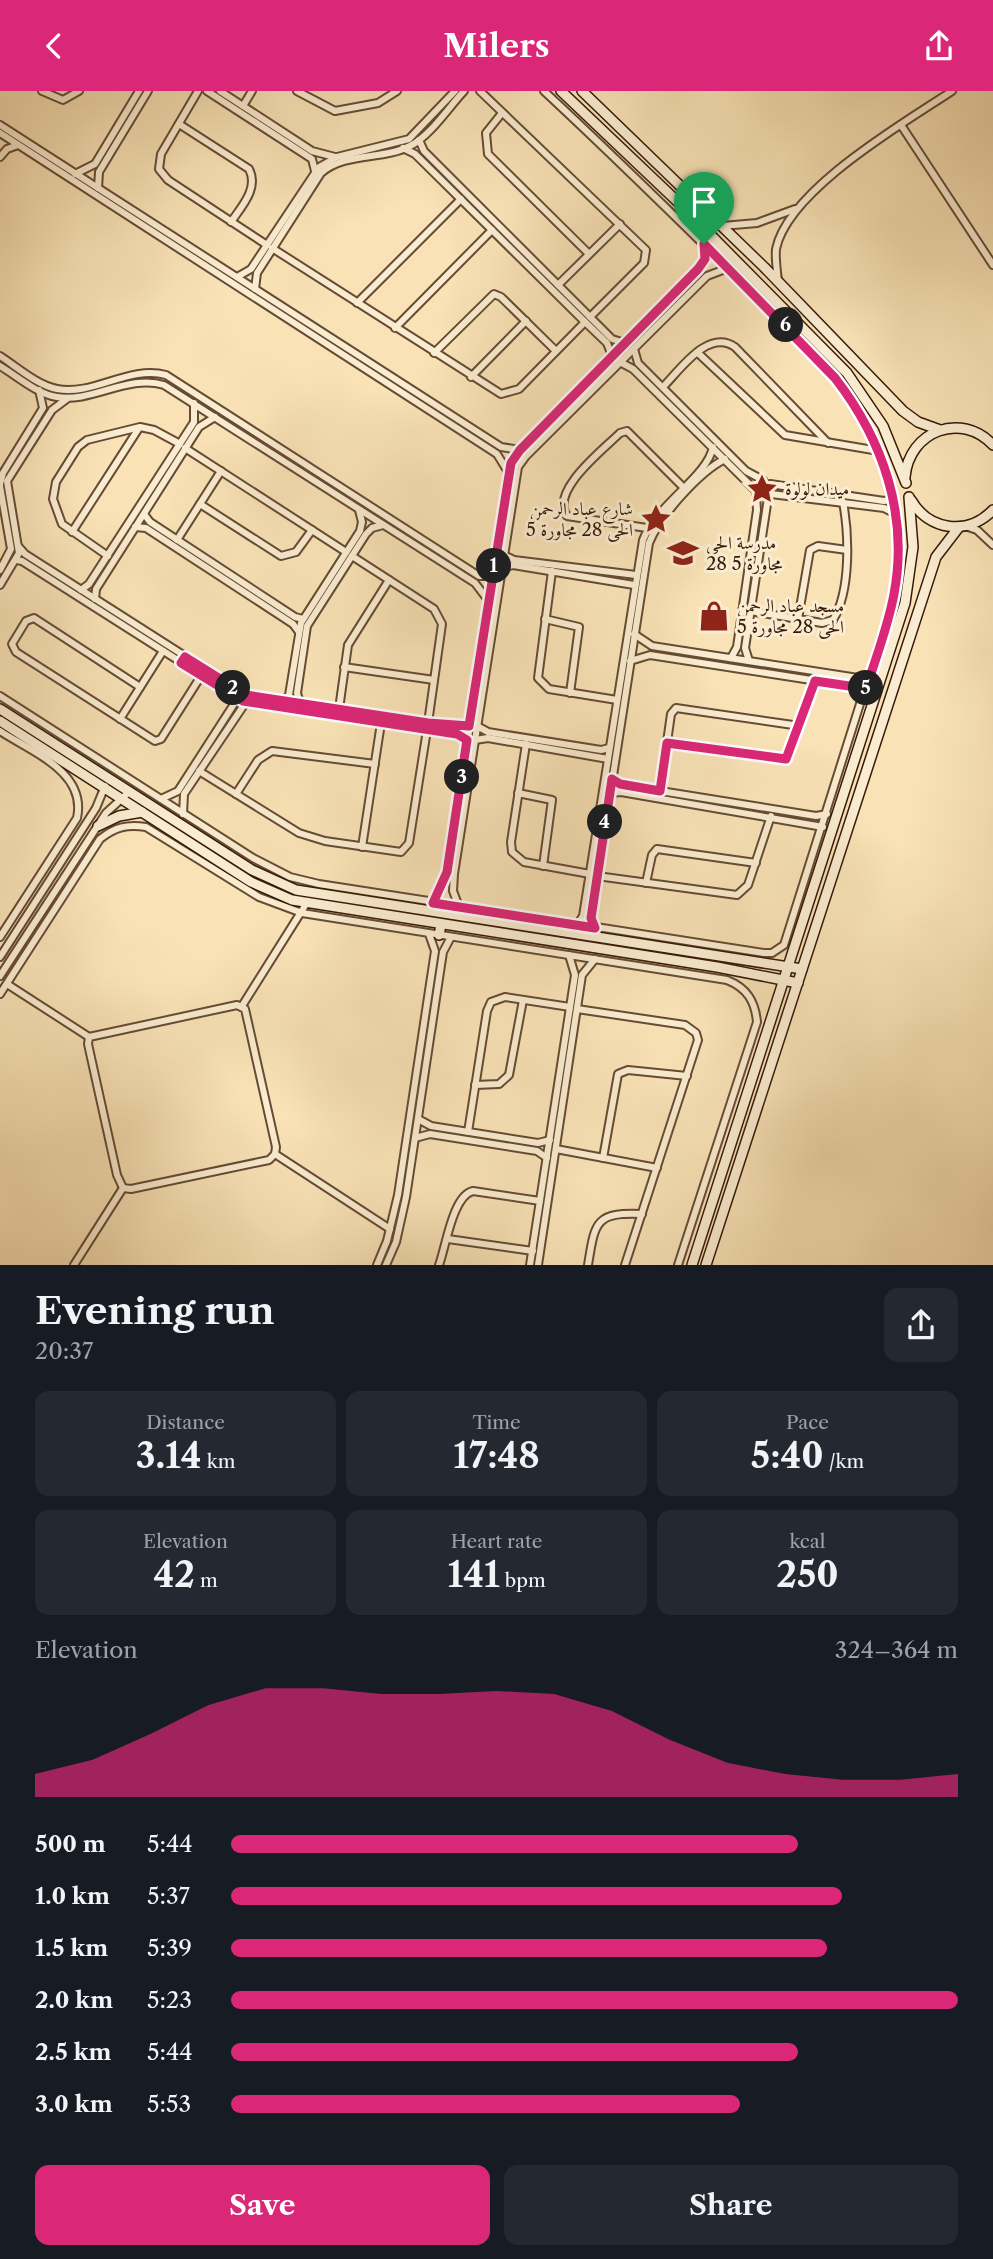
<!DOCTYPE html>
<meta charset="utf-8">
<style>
:root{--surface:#171b24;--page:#242831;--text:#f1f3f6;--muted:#9ea1a6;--accent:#db2777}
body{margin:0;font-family:"Libre Caslon Text",Amiri,serif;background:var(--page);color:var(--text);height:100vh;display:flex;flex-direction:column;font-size:26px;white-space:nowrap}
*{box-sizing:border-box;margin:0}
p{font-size:23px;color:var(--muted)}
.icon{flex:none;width:38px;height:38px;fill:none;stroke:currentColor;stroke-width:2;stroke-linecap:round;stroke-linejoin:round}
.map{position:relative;height:1174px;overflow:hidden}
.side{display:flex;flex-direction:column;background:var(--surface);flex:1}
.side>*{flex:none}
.pin{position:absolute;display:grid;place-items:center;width:60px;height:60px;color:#fff;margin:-72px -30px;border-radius:50% 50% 50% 0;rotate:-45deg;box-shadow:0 0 7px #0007}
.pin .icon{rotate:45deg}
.km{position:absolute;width:35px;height:35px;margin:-18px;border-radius:50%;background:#222;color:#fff;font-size:19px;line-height:35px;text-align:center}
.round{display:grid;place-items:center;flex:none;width:74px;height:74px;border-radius:14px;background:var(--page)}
.overview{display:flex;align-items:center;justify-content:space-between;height:119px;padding:0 35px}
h1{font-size:38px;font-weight:700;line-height:52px}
.figures{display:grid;grid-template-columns:repeat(3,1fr);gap:10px;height:119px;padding:7px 35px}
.figures div{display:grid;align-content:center;border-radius:14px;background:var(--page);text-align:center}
.figures b{font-size:35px;font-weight:700}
.figures small{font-size:19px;font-weight:400}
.figures p{font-size:19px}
.chart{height:196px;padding:14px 35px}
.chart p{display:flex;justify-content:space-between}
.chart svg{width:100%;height:126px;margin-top:7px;fill:var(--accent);opacity:.7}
.button{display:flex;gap:14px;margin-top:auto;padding:14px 35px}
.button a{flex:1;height:80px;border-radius:14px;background:var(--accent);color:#fff;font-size:28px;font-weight:700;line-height:80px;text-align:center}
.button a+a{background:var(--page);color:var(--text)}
ul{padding:0 35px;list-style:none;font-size:23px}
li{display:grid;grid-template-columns:112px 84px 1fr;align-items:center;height:52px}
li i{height:18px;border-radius:9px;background:var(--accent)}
header{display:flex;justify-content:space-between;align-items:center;height:91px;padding:0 35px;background:var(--accent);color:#fff;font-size:32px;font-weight:700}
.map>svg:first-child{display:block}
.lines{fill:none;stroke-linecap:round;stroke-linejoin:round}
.street-casing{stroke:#664b34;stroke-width:10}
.secondary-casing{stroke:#361908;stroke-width:12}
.street{stroke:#faecd0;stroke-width:6}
.secondary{stroke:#faecd0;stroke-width:9}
.route-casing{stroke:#fff;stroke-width:14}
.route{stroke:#db2777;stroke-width:9}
.labels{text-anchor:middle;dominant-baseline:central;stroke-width:6;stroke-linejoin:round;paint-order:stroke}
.poi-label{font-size:18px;fill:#361908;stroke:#faecd0;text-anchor:start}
</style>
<header><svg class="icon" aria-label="back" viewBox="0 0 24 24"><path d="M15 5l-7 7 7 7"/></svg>Milers<svg class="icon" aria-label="share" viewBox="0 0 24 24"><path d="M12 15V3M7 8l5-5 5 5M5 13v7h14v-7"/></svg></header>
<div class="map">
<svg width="993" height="1174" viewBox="0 0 993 1174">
<rect width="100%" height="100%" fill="#f8e2b6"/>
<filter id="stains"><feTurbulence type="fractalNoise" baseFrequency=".00286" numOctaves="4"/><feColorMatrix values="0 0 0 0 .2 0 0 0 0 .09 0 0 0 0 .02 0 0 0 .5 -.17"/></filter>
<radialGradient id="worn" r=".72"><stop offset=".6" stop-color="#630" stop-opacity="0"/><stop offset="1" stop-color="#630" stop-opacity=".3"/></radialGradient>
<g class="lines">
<g class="street-casing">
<g id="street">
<path d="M42 0 63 9 79 0"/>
<path d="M198 0 161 63 159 78 168 89 267 154"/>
<path d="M207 0 312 68 315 80"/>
<path d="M220 0 312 60 335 66"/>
<path d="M297 0 335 20 378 12 397 0"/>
<path d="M480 0 646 159 644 172 590 226"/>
<path d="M243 15 252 0"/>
<path d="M502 22 486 42 488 63 589 163"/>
<path d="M179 33 249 78C259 97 242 115 231 131"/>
<path d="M0 34 501 356 520 359"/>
<path d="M901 34 993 174"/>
<path d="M0 42 497 363 508 381"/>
<path d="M419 49 424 60 612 248 625 252"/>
<path d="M403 57 415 63 585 231 607 252 612 265"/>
<path d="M0 66 7 58 18 54"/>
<path d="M75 83 95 73 139 0"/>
<path d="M98 97 99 81 148 0"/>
<path d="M722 135 757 132 795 118"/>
<path d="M272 157 501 303 519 298 585 231"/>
<path d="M237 186 251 178 319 76 337 66 409 48 455 0"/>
<path d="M778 190C777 180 775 168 776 158 788 99 904 32 952 0"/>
<path d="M558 194 620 133"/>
<path d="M255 198 257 182 321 82C345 61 383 69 410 55 431 44 448 17 464 0"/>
<path d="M357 212 461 108"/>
<path d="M395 237 492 139"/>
<path d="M634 258 638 272 746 380 763 389"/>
<path d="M434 262 494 203 501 206 556 260"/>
<path d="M698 262 785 344 879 360"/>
<path d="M0 265C17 276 37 294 57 298 94 305 129 274 166 284L479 485H492"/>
<path d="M620 271 633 278 754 398"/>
<path d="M0 275C17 285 37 303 57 306 92 312 128 283 164 294L475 492 488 509"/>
<path d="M471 286 526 230"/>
<path d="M663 296C680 279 708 237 735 256L828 352"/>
<path d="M185 357 346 461"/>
<path d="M0 393 3 382 43 317 39 299"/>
<path d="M770 393 884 410 894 408"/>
<path d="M0 395 11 458 0 479"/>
<path d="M771 403 884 417 896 423"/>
<path d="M200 413 281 465 296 461 312 439"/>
<path d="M144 423 150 431 295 526 303 528"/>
<path d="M965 435 977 439 993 454"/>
<path d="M135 436 146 437 293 533 299 541"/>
<path d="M647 437 567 425C549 400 604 358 620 342L627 340 683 396"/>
<path d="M72 441 139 337"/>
<path d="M177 449 221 380"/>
<path d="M18 455 25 463 246 604 428 632 469 635"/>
<path d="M504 464 514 469 636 484"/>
<path d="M108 465 62 433 53 408 56 391 78 356 87 349 140 336 154 339 180 353"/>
<path d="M352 465 434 518 442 533 428 632"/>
<path d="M16 469 22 470 239 608 457 643 467 649"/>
<path d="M502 477 513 474 634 494"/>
<path d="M552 480 538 587 549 598 617 609"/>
<path d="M0 494 19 462 7 390 52 319 68 307"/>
<path d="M81 499 89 493 194 331V312"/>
<path d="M95 508 96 498 199 336 215 326"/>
<path d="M750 520 822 532 833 529C851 500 849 443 843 411"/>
<path d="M545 528 579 536 570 602"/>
<path d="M798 528 810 459 818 455 847 459"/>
<path d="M634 543 652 555 858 587 870 585"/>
<path d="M731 567 737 556 757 419 756 405"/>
<path d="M630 570 650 564 856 596 865 601"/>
<path d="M749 570 745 557 768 407"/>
<path d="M344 576 434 589"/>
<path d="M140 596 34 527 26 530 12 553 16 561 155 650 161 648 201 585"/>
<path d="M0 605 253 767 290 786 319 793 764 862H772L784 854 894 505C902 445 896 388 868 335 840 281 792 241 750 199 682 132 614 65 544 0"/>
<path d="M284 610 289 604 301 532 360 440 362 431 359 419"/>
<path d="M300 612 297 602 307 535 366 443 372 437 383 434"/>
<path d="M339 618 348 554 389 489"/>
<path d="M120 628 163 560"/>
<path d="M477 635 488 641 601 659 609 657"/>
<path d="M0 640C32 661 87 681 77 727L0 846"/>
<path d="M475 649 488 647 608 668"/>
<path d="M667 652 786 668 815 590"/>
<path d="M526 653 511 751 512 761 524 771 590 783"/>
<path d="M199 680 299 742 325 750 401 761 409 752 427 639"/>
<path d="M612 688 623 694 816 725 827 723"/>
<path d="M660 700 671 623 676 617 800 635"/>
<path d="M518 702 552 709 543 775"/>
<path d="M610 702 621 701 823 736"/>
<path d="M236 703 258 669 272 660 375 673"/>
<path d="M161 708 178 700 234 613 235 607"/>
<path d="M183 723 184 703 246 611"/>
<path d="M362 756 381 632"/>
<path d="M597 785 737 804 748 794 771 725"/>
<path d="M646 792 652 764 657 758 756 772"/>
<path d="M433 812 447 781 511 372 520 359 698 178 705 168 704 154"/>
<path d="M459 816 453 800 454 783 518 376 526 365 707 185 728 177"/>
<path d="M577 834 583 825 643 449C657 413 707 386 713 356"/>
<path d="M595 837 591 827 649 452C660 425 699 381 725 368"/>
<path d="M0 866 96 717 105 695"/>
<path d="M0 885 106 722 129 701"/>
<path d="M7 893 89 946"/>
<path d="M0 903 100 748C115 736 127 733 146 736L259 806 302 822 727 889C747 897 755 910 757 931L678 1174"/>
<path d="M237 914 245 918 276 1056 275 1063 269 1069 131 1098 123 1097 117 1084 88 953 89 946Z"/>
<path d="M242 915 308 810"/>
<path d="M577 918 685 934 696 942 698 949 625 1174"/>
<path d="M475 994 499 993 509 984 523 909"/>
<path d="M418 1028 431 1035 538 1052 550 1049"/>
<path d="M468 1041 487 920 491 911 505 906 570 916"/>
<path d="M415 1047 430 1043 537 1060 547 1067"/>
<path d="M556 1058 657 1077"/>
<path d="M275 1063 390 1138"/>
<path d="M603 1067 618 983 628 979 687 985"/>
<path d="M448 1148 533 1160"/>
<path d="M74 1174 123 1097"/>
<path d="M377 1174 387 1150 398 1104 435 860 429 843"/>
<path d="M386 1174 396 1151 406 1106 443 861 451 846"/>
<path d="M439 1174C446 1155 453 1104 473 1100L540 1110"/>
<path d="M530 1174 575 884 569 864"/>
<path d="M538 1174 582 884 595 868"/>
<path d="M588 1174C595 1131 595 1121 642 1123"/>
</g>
</g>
<g class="secondary-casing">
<g id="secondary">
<path d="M561 0 681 114 847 282 883 335 906 392"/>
<path d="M582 0 764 176 903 320 918 331 940 339"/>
<path d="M905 386C909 340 961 320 993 354"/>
<path d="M911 409C929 440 968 445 993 419"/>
<path d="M0 618 252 779 296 799 802 878"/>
<path d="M0 630 251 791 292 809 717 876 798 892"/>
<path d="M98 735 119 725 142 721"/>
<path d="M439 844 441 834"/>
<path d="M692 1174 905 512 913 456 909 406"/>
<path d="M706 1174 936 466 959 436"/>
</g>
</g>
<use href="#street" class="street"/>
<use href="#secondary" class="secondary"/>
</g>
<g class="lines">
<g class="route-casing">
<path id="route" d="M704 153 835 287C883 349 909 424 894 503 888 536 875 569 865 601L856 596 815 590 786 668 667 652 660 700 620 693 612 688 591 827 595 837 433 812 447 781 467 649 457 643 243 610 181 572 185 566 246 604 428 632 469 635 511 372 520 359 698 178 705 168Z"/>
</g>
<use href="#route" class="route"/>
</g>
<defs>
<g id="sight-bare" transform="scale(2.415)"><path d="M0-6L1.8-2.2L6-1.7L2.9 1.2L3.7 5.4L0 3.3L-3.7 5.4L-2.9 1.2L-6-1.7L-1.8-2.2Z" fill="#8f2418" stroke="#faecd0" stroke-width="2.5" paint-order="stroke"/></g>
<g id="school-bare" transform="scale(2.415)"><path d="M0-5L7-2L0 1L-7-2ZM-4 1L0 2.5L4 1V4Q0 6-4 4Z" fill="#8f2418" stroke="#faecd0" stroke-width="2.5" paint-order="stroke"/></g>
<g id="shop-bare" transform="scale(2.415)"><path d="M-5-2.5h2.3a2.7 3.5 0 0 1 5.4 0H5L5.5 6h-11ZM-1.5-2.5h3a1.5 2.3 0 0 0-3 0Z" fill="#8f2418" stroke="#faecd0" stroke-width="2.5" paint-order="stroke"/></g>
</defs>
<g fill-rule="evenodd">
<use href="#sight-bare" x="762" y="398"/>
<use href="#sight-bare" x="656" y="428"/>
<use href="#school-bare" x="683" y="462"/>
<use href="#shop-bare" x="714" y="525"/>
</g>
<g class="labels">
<g class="poi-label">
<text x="785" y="398">ميدان لولوة</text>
<text x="633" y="418" text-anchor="end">شارع عباد الرحمن<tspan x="633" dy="21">الحى 28 مجاورة 5</tspan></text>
<text x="706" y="452">مدرسة الحى<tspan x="706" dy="21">28 مجاورة 5</tspan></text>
<text x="737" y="515">مسجد عباد الرحمن<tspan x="737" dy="21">الحى 28 مجاورة 5</tspan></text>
</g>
</g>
<rect width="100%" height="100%" filter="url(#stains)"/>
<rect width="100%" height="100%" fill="url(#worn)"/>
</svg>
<div class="pin" style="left:704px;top:153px;background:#1e9e55"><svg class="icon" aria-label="arrive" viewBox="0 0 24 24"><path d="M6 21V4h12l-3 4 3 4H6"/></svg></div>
<b class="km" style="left:494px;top:475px">1</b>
<b class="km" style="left:233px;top:597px">2</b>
<b class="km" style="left:462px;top:686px">3</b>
<b class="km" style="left:605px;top:731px">4</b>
<b class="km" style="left:866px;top:597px">5</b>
<b class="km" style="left:786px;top:234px">6</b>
</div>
<section class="side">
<div class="overview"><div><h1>Evening run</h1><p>20:37</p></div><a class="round"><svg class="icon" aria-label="share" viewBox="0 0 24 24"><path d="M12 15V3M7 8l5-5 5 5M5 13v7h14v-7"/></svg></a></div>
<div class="figures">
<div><p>Distance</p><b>3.14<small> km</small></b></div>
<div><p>Time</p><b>17:48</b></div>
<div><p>Pace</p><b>5:40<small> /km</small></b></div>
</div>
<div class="figures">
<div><p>Elevation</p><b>42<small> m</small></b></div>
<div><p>Heart rate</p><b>141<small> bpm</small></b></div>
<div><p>kcal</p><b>250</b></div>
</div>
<div class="chart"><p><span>Elevation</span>324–364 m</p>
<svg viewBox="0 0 160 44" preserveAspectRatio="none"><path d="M0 44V36L10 31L20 22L30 12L40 6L50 6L60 8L70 8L80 7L90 8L100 14L110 24L120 32L130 36L140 38L150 38L160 36V44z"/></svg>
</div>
<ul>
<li><b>500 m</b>5:44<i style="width:78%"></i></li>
<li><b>1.0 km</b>5:37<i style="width:84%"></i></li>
<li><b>1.5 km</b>5:39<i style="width:82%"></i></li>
<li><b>2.0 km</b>5:23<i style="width:100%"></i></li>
<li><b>2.5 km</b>5:44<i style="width:78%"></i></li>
<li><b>3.0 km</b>5:53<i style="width:70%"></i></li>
</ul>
<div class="button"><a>Save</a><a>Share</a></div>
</section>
